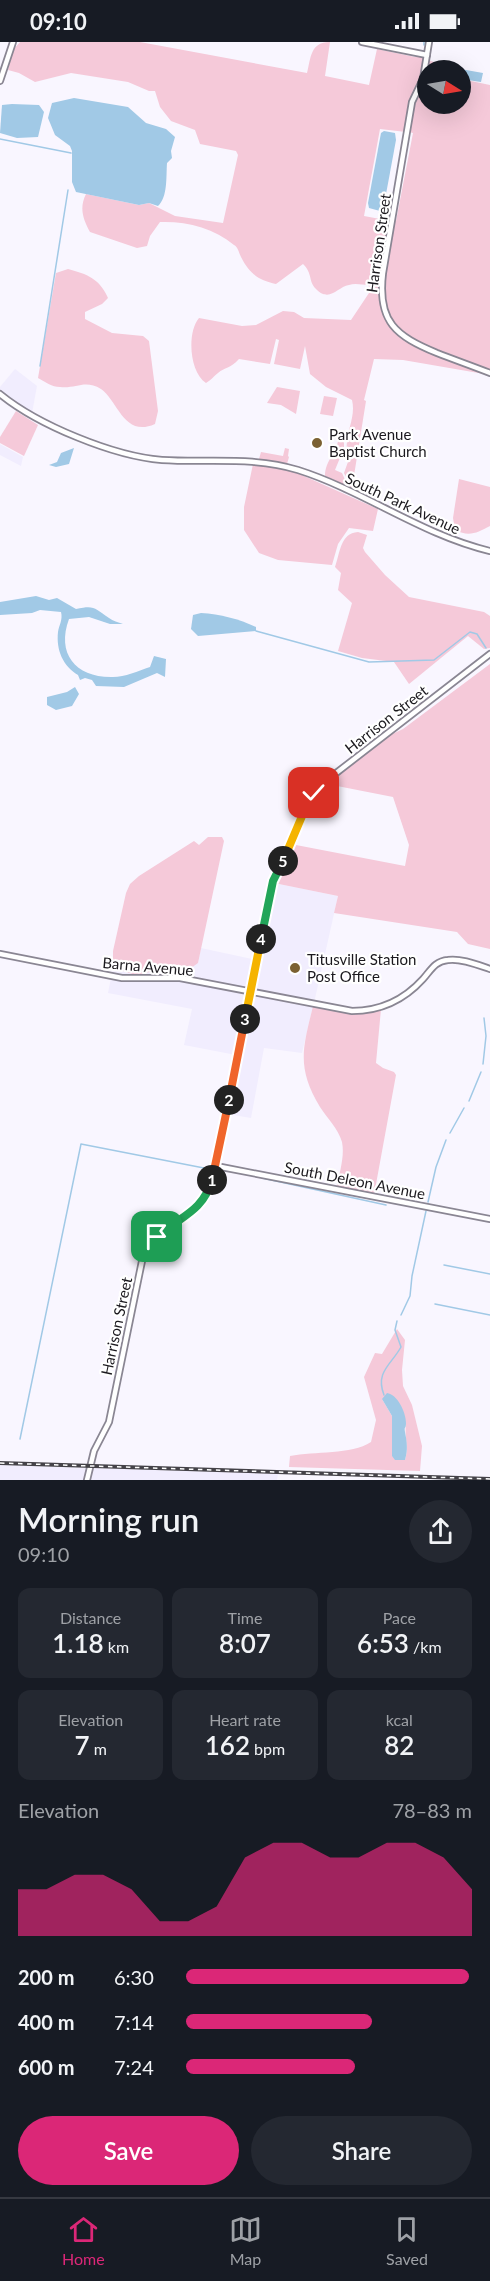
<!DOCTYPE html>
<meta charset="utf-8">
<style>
:root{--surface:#171b24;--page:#242831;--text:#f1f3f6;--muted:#9ea1a6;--line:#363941;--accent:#db2777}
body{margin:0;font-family:Lato,sans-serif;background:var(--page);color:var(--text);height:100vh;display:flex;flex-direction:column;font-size:22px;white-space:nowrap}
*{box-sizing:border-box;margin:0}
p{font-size:20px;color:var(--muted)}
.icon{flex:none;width:33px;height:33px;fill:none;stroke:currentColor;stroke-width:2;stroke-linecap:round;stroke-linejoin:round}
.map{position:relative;height:1438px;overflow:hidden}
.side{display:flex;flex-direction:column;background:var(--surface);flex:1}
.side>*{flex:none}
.needle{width:39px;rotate:101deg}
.tools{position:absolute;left:417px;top:18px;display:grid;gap:12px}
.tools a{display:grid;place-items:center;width:54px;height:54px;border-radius:50%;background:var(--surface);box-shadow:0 6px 24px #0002;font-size:30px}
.pin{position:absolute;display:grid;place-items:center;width:51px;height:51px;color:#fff;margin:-26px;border-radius:12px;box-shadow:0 3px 9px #0006}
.km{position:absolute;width:30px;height:30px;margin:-15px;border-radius:50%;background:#222;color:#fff;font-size:16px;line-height:30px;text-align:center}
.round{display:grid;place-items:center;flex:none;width:63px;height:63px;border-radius:32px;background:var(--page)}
.headline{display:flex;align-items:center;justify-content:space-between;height:102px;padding:0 18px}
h1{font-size:33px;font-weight:600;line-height:45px}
.stats{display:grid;grid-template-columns:repeat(3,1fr);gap:9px;height:102px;padding:6px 18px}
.stats div{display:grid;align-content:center;border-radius:12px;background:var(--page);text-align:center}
.stats b{font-size:26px;font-weight:600}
.stats small{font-size:16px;font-weight:400}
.stats p{font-size:16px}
.chart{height:168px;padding:12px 18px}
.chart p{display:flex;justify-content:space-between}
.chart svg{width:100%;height:108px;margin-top:6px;fill:var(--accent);opacity:.7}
.primary-button{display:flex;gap:12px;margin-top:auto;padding:12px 18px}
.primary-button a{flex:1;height:69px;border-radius:36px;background:var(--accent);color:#fff;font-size:24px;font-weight:600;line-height:69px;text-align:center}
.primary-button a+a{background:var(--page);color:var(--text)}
ul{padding:0 18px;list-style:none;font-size:20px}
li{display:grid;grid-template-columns:96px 72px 1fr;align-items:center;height:45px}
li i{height:15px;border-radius:8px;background:var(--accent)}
.status{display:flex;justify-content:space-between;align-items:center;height:42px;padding:0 30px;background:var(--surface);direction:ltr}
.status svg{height:16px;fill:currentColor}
.tab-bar{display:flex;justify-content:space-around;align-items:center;height:84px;border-top:2px solid var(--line);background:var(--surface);font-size:16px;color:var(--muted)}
.tab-bar a{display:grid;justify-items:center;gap:3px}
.tab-bar .current{color:var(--accent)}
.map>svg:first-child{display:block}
.built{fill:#f1edfe}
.green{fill:#f5c9d9;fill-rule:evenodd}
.water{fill:#a1c9e6}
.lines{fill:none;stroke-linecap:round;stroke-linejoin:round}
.stream{stroke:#a1c9e6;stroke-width:1.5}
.secondary-casing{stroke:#8a8693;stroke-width:8}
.secondary{stroke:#fff;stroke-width:4.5}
.rail-casing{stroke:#444248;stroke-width:4}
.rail{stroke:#fff;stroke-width:1.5;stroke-dasharray:4.5;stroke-linecap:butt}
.split-1-casing{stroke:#fff;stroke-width:12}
.split-2-casing{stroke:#fff;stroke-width:12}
.split-3-casing{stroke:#fff;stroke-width:12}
.split-4-casing{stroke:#fff;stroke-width:12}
.split-5-casing{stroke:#fff;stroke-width:12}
.split-6-casing{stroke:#fff;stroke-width:12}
.split-1{stroke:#22a559;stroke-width:8}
.split-2{stroke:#f0652b;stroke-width:8}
.split-3{stroke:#f0652b;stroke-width:8}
.split-4{stroke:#f5b400;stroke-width:8}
.split-5{stroke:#22a559;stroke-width:8}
.split-6{stroke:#f5b400;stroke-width:8}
.poi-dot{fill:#7b6132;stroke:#fff;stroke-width:2}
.labels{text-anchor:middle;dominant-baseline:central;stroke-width:4.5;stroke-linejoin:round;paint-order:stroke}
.street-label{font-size:15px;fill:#1b191e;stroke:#fff}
.poi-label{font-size:15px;fill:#1b191e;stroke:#fff;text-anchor:start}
</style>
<div class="status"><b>09:10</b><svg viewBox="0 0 49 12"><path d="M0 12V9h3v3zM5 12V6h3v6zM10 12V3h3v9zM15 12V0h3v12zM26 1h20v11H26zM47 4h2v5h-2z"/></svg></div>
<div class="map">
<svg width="490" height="1438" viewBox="0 0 490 1438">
<rect width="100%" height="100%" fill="#f9f6ff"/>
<g class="built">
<path d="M15 327 37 344 32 371 0 350V345Z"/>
<path d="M0 402 23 415 21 424 0 413Z"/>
<path d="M274 841 338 854 314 961 252 949Z"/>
<path d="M201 906 252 917 255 907 257 908 248 948 180 934 141 936 112 933 113 926 136 933 198 921Z"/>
<path d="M111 936 141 939 180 937 248 951 236 1013 184 1003 192 967 108 951Z"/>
<path d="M251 952 313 964 302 1011 264 1006 251 1076 227 1072Z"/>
<path d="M0 1423 87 1426 85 1438H0Z"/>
<path d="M90 1426 278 1432 277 1438H88Z"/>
</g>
<g class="green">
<path d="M20 0H140L307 31C311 16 310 0 330 0L325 34 369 43 377 7 415 15H425L421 36 411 59 406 90 380 87 364 174 391 179C387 201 380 224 380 247 379 263 388 285 401 296 418 310 467 324 490 333L403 318 374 317 364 358 366 359 352 446 347 443 348 439 344 431 349 417C341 394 357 379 352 358L326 345 310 332 305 304 300 327 274 322 279 298 276 297 270 322 239 317C230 327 225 325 218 331 213 335 211 338 206 341 189 330 187 290 199 276L242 284 256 283 283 269 294 270 304 276 351 278 371 248 368 243C363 243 355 241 349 243 337 245 330 261 316 247 308 239 313 232 303 222L276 242C258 238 249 231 241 215 239 211 238 205 234 203 214 186 186 179 160 180L150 194 147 204 137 206 90 190C83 177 79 166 86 152L139 163 149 161 175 174 223 181 238 113 236 109 200 102 195 88 171 79 160 65 155 49H149L128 40 71 31 35 40 19 31 8 28 12 9Z"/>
<path d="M428 18 449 25 447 28H428V62H460L461 37 490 43V330C454 316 385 301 383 253 383 228 390 203 394 179H396L413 91 409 90 414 60Z"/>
<path d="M68 227C87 232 100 237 108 256L102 262 85 270V277L112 291 143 294 149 299 158 369 155 382C124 396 118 359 101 347 85 337 76 347 60 345 52 345 45 340 38 336L56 231Z"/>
<path d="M277 345 300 349 296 372 281 363 267 361Z"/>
<path d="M324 354 337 356 333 374 320 372Z"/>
<path d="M16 369 38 383 24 414 0 401V395Z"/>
<path d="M339 394 344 395V406L335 428 342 431 346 440 345 443 325 434C325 418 337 412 339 394Z"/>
<path d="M285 406 289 407 288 414 289 415 287 422 259 417 261 410 283 414Z"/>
<path d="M253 422 295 430 378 467 373 489 349 486 338 502 332 523 278 518 259 511 244 488V465Z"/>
<path d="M459 437 490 445V484C477 491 469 495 455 488L453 476Z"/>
<path d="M358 490 367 493 363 506 365 510 385 533 409 555 484 570 490 574V606L484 607 468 594 409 642 394 620 362 616 338 609 352 561 338 548 341 531 335 525C340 512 340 491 358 490Z"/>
<path d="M490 622V907L468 902 457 890 334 871 338 854 274 841 289 812 296 803 405 824 409 803 393 755 327 742 384 696 403 687Z"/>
<path d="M208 795H222L224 799 198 921 191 926 164 927 136 933 113 926V909L126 851 130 842 139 834 194 799 199 803Z"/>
<path d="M313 964 336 968 381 967 376 1021 383 1026 394 1030 396 1033 374 1153 337 1146C339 1131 345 1115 342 1100 338 1086 327 1076 320 1065 296 1025 303 1006 313 964Z"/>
<path d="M397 1287 405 1298 402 1328 403 1344 412 1363 422 1404 420 1429 289 1425 290 1414C315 1409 351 1413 371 1400L376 1378 364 1335 375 1311 382 1312ZM382 1357 406 1381C404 1393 409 1405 405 1418L392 1414V1374Z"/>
</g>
<g class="water">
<path d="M449 25 483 31 481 40 461 37 460 28H447Z"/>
<path d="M74 56 128 65 146 81 166 87 175 95 171 109 172 116 167 121C166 134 168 155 158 164L149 161 139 163 76 150 72 140V109L70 104 55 93 48 76 52 61Z"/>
<path d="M12 62 39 63 44 70 38 95 17 96 0 91 2 63Z"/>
<path d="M384 89 395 91 396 98 384 163 380 169 369 166 368 161 381 91Z"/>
<path d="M74 406 69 422 56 425 49 423 57 420 61 411Z"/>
<path d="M36 554 49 558 57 556 76 567C95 563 94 566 109 576 113 579 118 580 123 582H110L89 575 69 577C56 612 76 636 113 635 125 635 138 629 150 625L154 614 166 617 165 635 157 631 124 645 96 644 92 638 85 636 80 638 78 633C63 624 56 608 58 590 59 583 63 578 61 570L40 568 32 571 0 573V560Z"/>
<path d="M201 571C220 572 239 577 256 585V589L198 594 191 587 193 573Z"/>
<path d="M75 645 79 652 72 664 56 668 47 663V655L67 650Z"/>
<path d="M387 1351C397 1352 406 1370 406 1381 406 1388 404 1383 405 1390 407 1400 408 1408 405 1418H395L392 1414V1374L382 1357Z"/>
</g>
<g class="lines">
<g class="stream">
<path d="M424 3V0"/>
<path d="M0 97 71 111"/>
<path d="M40 324 68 148"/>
<path d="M256 589 369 620 434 618 470 590 477 592 486 606"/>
<path d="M483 1022 486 994 484 976"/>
<path d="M469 1059 481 1030"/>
<path d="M450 1091 464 1066"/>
<path d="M262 1136 386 1163"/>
<path d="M428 1160 436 1125 446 1098"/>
<path d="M444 1223 490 1232"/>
<path d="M435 1262 490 1273"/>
<path d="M401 1273 410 1254 412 1234 426 1169"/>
<path d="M384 1353C375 1330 391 1323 401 1305L395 1288 397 1279"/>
<path d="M20 1397 81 1102 209 1127"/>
</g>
<g class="secondary-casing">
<g id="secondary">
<path d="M362 0 427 13"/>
<path d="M429 0 423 37 412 60 383 231C377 280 396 294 437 311 455 318 472 324 490 331"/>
<path d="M0 39 13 0"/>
<path d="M0 352C38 383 113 414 162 418 208 421 253 414 298 428 364 449 422 493 490 509"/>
<path d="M0 912 122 936H180L352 969C380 969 404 958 423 937 431 928 435 919 448 918 461 916 478 923 490 927"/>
<path d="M216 1124 490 1177"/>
<path d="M87 1438 94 1409 109 1380 142 1219 157 1195 196 1167 211 1142 273 839 286 814 308 760 314 751 331 735 490 612"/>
</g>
</g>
<use href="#secondary" class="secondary"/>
<g class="rail-casing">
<path id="rail" d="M0 1421 490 1437"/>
</g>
<use href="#rail" class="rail"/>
</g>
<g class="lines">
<g class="split-1-casing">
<path id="split-1" d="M157 1195C180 1174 202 1171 212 1138"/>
</g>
<g class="split-2-casing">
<path id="split-2" d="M212 1138 229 1058"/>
</g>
<g class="split-3-casing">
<path id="split-3" d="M229 1058 245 977"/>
</g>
<g class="split-4-casing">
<path id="split-4" d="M245 977 261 897"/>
</g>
<g class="split-5-casing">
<path id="split-5" d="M261 897 273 839 283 819"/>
</g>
<g class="split-6-casing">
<path id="split-6" d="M283 819 308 760 314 751"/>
</g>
<use href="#split-1" class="split-1"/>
<use href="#split-2" class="split-2"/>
<use href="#split-3" class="split-3"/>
<use href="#split-4" class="split-4"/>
<use href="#split-5" class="split-5"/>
<use href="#split-6" class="split-6"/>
</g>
<g class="poi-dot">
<circle cx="317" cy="401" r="6"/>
<circle cx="295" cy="926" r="6"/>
</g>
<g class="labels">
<g class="street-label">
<text transform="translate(378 201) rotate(-82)">Harrison Street</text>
<text transform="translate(403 461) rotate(25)">South Park Avenue</text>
<text transform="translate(386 677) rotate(-38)">Harrison Street</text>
<text transform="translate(148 924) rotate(5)">Barna Avenue</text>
<text transform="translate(355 1138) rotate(11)">South Deleon Avenue</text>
<text transform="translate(116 1284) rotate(-78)">Harrison Street</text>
</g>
<g class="poi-label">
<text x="329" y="392">Park Avenue<tspan x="329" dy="17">Baptist Church</tspan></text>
<text x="307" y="917">Titusville Station<tspan x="307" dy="17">Post Office</tspan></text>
</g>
</g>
</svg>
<div class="tools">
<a><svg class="needle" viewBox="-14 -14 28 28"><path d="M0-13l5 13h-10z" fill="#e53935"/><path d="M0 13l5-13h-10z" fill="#9ea1a6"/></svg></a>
</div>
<div class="pin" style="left:157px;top:1195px;background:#1e9e55"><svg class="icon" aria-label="arrive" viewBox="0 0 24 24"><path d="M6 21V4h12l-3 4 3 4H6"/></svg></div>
<div class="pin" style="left:314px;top:751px;background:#d93025"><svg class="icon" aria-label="check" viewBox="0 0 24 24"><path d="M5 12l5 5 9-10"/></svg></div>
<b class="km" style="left:212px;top:1138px">1</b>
<b class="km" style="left:229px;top:1058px">2</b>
<b class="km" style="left:245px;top:977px">3</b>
<b class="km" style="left:261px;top:897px">4</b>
<b class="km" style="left:283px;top:819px">5</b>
</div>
<section class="side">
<div class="headline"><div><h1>Morning run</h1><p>09:10</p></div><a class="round"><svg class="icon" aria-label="share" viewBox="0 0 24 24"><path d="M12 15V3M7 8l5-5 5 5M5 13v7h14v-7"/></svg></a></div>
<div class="stats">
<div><p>Distance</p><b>1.18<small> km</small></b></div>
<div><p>Time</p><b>8:07</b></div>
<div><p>Pace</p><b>6:53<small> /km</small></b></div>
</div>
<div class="stats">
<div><p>Elevation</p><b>7<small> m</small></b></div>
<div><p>Heart rate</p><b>162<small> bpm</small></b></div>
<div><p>kcal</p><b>82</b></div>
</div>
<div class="chart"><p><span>Elevation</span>78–83 m</p>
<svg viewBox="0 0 160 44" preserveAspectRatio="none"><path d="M0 44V25L10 25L20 19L30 19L40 25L50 38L60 38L70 32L80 12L90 6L100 6L110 12L120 12L130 6L140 6L150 12L160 25V44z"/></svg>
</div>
<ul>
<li><b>200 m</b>6:30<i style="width:99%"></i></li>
<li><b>400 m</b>7:14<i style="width:65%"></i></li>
<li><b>600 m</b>7:24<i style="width:59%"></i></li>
</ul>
<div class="primary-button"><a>Save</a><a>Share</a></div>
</section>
<nav class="tab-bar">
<a class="current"><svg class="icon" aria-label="home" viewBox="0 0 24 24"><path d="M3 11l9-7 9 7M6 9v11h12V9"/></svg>Home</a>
<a><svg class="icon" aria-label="map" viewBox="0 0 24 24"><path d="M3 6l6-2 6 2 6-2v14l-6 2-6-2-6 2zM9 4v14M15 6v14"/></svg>Map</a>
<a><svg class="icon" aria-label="saved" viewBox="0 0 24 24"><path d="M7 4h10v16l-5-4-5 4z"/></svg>Saved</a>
</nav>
